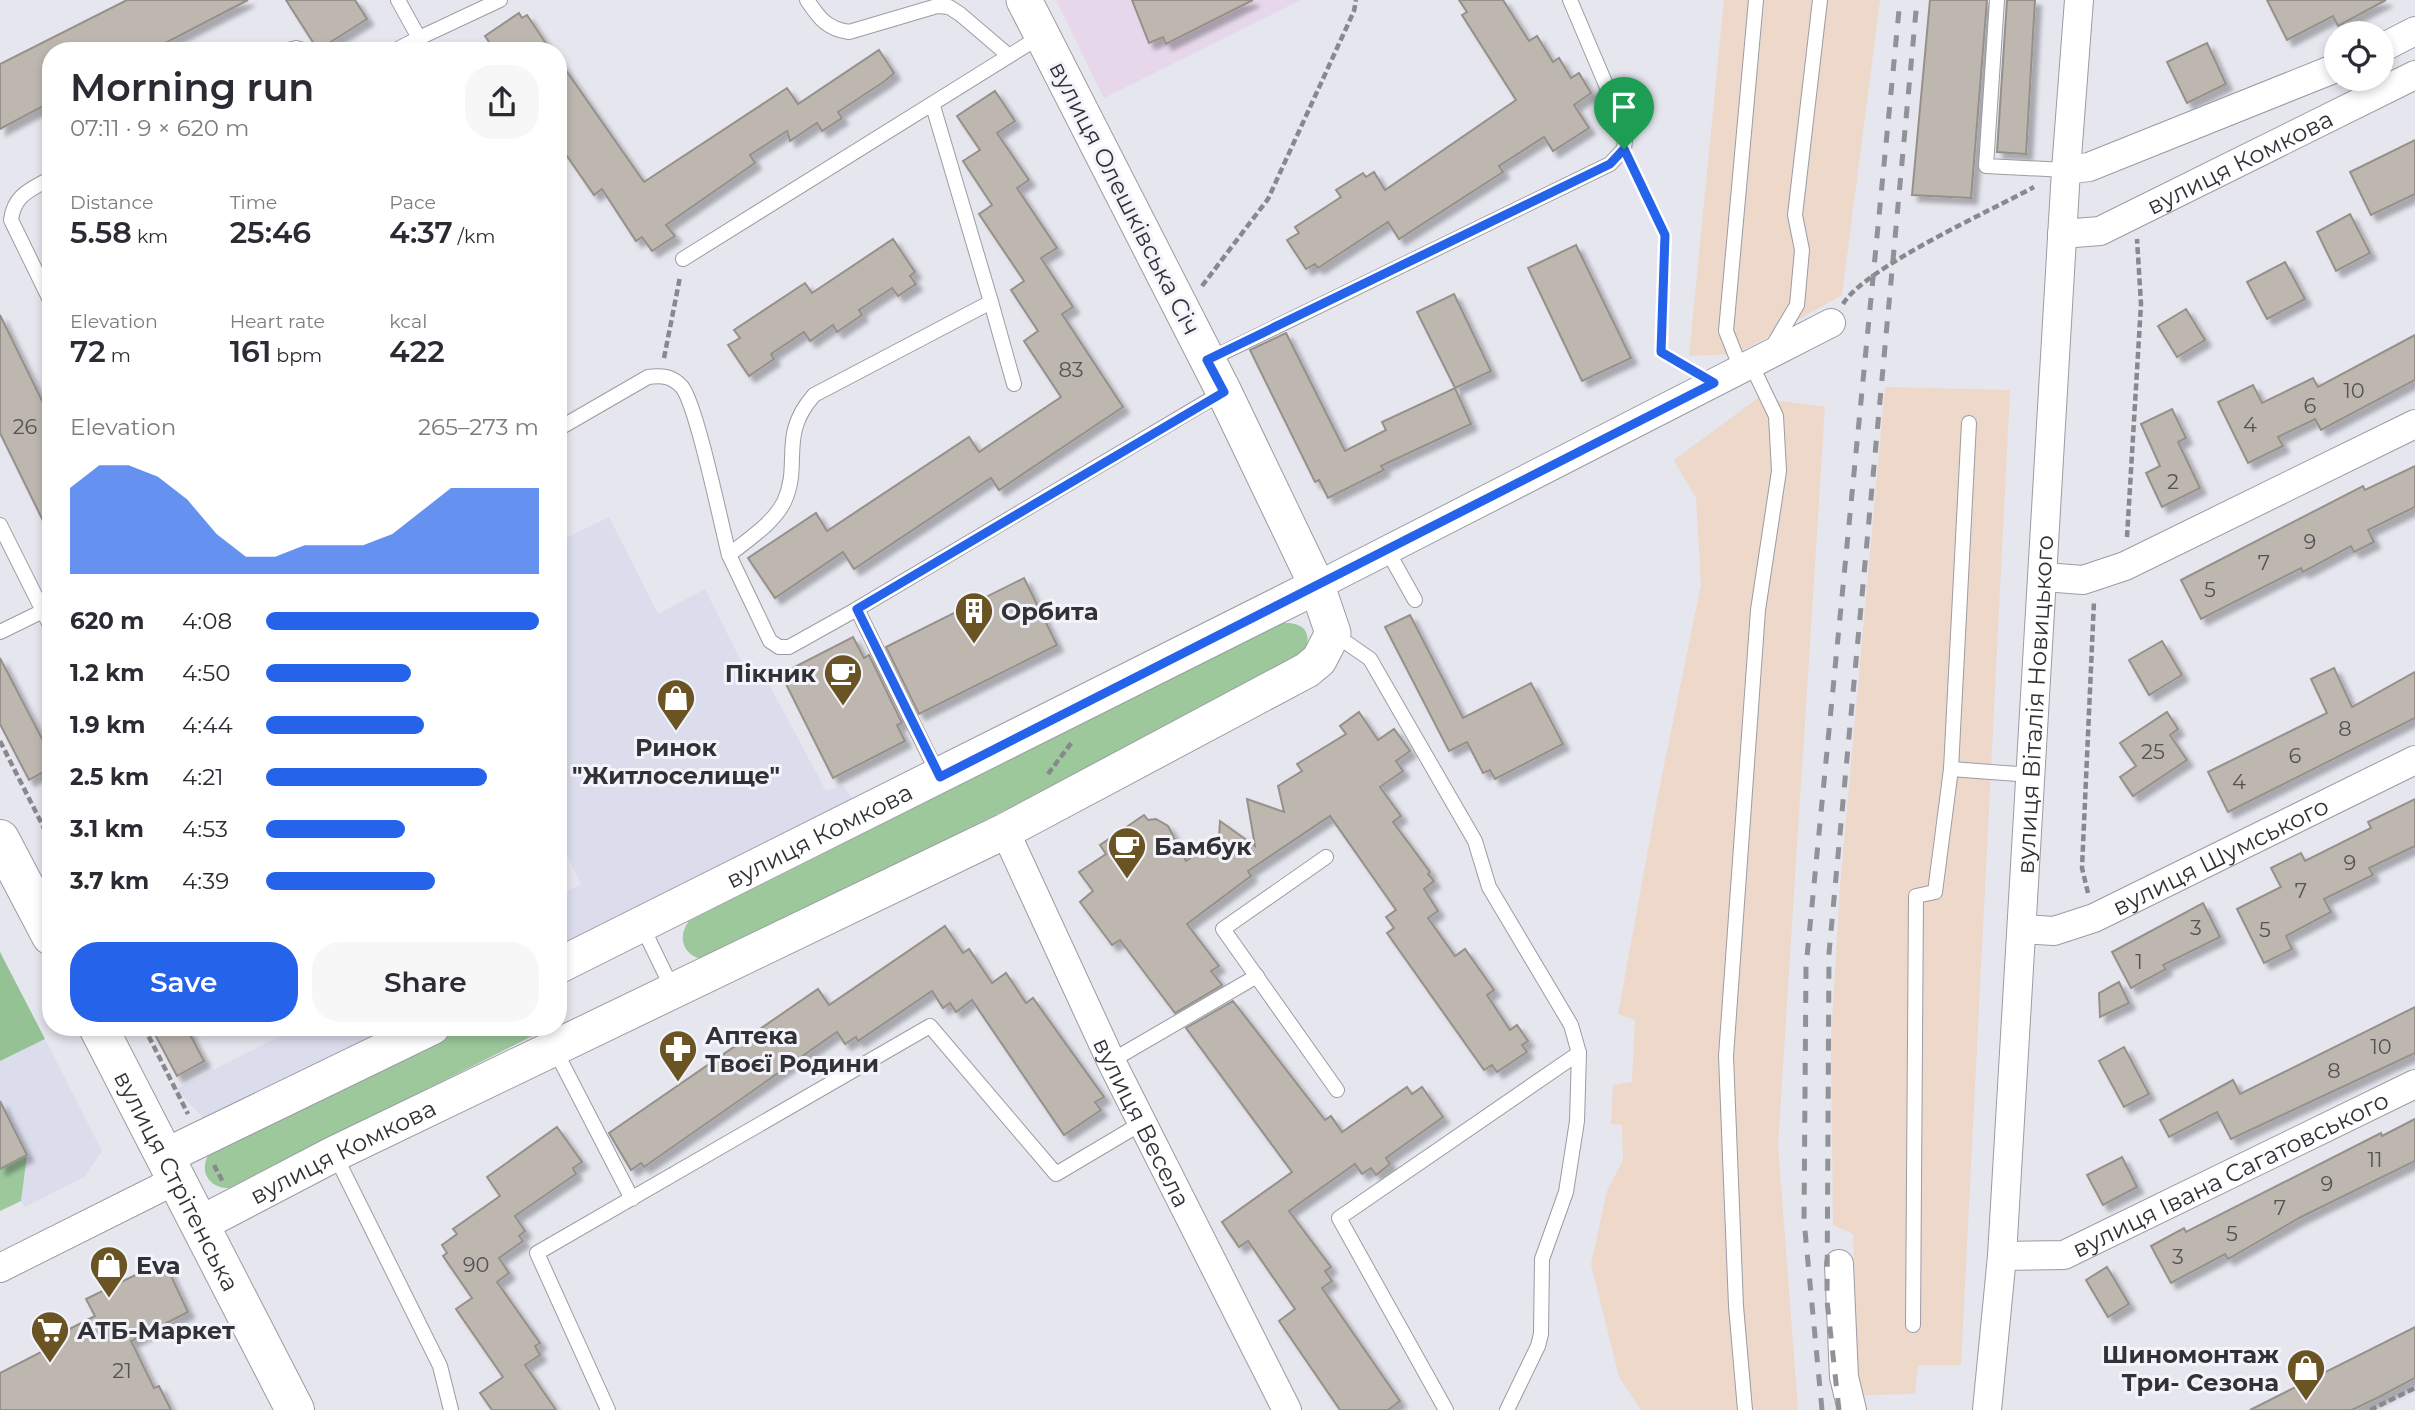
<!DOCTYPE html>
<meta charset="utf-8">
<style>
:root{--surface:#fff;--page:#f7f7f7;--text:#2b2b33;--muted:#7c7c81;--accent:#2563eb}
body{margin:0;font-family:Montserrat,sans-serif;background:var(--page);color:var(--text);height:100vh;display:flex;flex-direction:column;font-size:26px;white-space:nowrap}
*{box-sizing:border-box;margin:0}
p{font-size:23px;color:var(--muted)}
.icon{flex:none;width:38px;height:38px;fill:none;stroke:currentColor;stroke-width:2;stroke-linecap:round;stroke-linejoin:round}
.map{position:relative;flex:1;overflow:hidden}
.panel{position:absolute;left:42px;top:42px;width:525px;height:994px;display:flex;flex-direction:column;background:var(--surface);border-radius:28px;box-shadow:0 4px 10px #0003}
.panel>*{flex:none}
.controls{position:absolute;left:2324px;top:21px;display:grid;gap:14px}
.controls a{display:grid;place-items:center;width:70px;height:70px;border-radius:50%;background:var(--surface);box-shadow:0 4px 10px #0003;font-size:35px}
.pin{position:absolute;display:grid;place-items:center;width:60px;height:60px;color:#fff;margin:-72px -30px;border-radius:50% 50% 50% 0;rotate:-45deg;box-shadow:0 0 7px #0007}
.pin .icon{rotate:45deg}
.round{display:grid;place-items:center;flex:none;width:74px;height:74px;border-radius:28px;background:var(--page)}
.summary{display:flex;align-items:center;justify-content:space-between;height:119px;padding:0 28px}
h1{font-size:38px;font-weight:600;line-height:52px}
.stats{display:grid;grid-template-columns:repeat(3,1fr);gap:10px;height:119px;padding:7px 28px}
.stats div{display:grid;align-content:center}
.stats b{font-size:30px;font-weight:600}
.stats small{font-size:19px;font-weight:400}
.stats p{font-size:19px}
.chart{height:196px;padding:14px 28px}
.chart p{display:flex;justify-content:space-between}
.chart svg{width:100%;height:126px;margin-top:7px;fill:var(--accent);opacity:.7}
.action{display:flex;gap:14px;margin-top:auto;padding:14px 28px}
.action a{flex:1;height:80px;border-radius:28px;background:var(--accent);color:#fff;font-size:28px;font-weight:600;line-height:80px;text-align:center}
.action a+a{background:var(--page);color:var(--text)}
ul{padding:0 28px;list-style:none;font-size:23px}
li{display:grid;grid-template-columns:112px 84px 1fr;align-items:center;height:52px}
li i{height:18px;border-radius:9px;background:var(--accent)}
.map>svg:first-child{display:block}
.built{fill:#dbdcec}
.industrial{fill:#edd8ca}
.education{fill:#e6d7ea}
.green{fill:#9cc89c}
.forest{fill:#94c294}
.building{fill:#bdb7b0;stroke:#97908a;stroke-width:2;filter:url(#shadow)}
.lines{fill:none;stroke-linecap:round;stroke-linejoin:round}
.service-casing{stroke:#9b9ca4;stroke-width:16}
.minor-casing{stroke:#9b9ca4;stroke-width:30}
.tertiary-casing{stroke:#9b9ca4;stroke-width:37}
.secondary-casing{stroke:#9b9ca4;stroke-width:40}
.path{stroke:#88888e;stroke-width:4.5;stroke-dasharray:7 3.5;stroke-linecap:butt}
.service{stroke:#fff;stroke-width:14}
.minor{stroke:#fff;stroke-width:28}
.tertiary{stroke:#fff;stroke-width:35}
.secondary{stroke:#fff;stroke-width:38}
.rail{stroke:#919298;stroke-width:5;stroke-dasharray:12 12;stroke-linecap:butt}
.route-casing{stroke:#fff;stroke-width:14}
.route{stroke:#2563eb;stroke-width:9}
.labels{text-anchor:middle;dominant-baseline:central;stroke-width:6;stroke-linejoin:round;paint-order:stroke}
.number-label{font-size:21px;fill:#555354}
.street-label{font-size:24px;fill:#323236;stroke:#f3f3fc}
.poi-label{font-size:24px;font-weight:bold;fill:#323236;stroke:#f3f3fc;text-anchor:start}
</style>
<div class="map">
<svg width="2415" height="1410" viewBox="0 0 2415 1410">
<defs>
<filter id="shadow"><feDropShadow dx="6" dy="6" stdDeviation="2" flood-color="#0004"/></filter>
</defs>
<rect width="100%" height="100%" fill="#e5e6ee"/>
<g class="built">
<path d="M609 517 658 614 705 589 750 679 762 671 826 791 843 785 856 804 558 953V896L581 884 558 837V542Z"/>
<path d="M298 1027H411L212 1127 176 1089Z"/>
<path d="M45 1039 102 1151 84 1177 25 1207 21 1201 27 1155 0 1102V1061Z"/>
</g>
<g class="industrial">
<path d="M1724 0H1880L1842 295 1737 354 1689 356Z"/>
<path d="M1885 387 2010 390 1961 1365H1918L1915 1394 1859 1395 1853 1234 1833 1225 1831 1041 1840 886Z"/>
<path d="M1758 398 1825 407 1778 1144 1798 1410H1641L1619 1377 1591 1264 1607 1191 1623 1160 1622 1125 1611 1124 1613 1085 1632 1082 1635 1020 1618 1014 1658 795 1701 585 1696 498 1674 460Z"/>
</g>
<path class="education" d="M1056 0H1301L1104 98Z"/>
<g class="green">
<path d="M1283 623C1312 622 1311 641 1302 661L708 959C686 960 675 939 689 921Z"/>
<path d="M457 1027H550L230 1188C208 1189 197 1169 211 1151Z"/>
<path d="M27 1155 21 1201 0 1211V1169Z"/>
</g>
<path class="forest" d="M0 952 45 1039 0 1061Z"/>
<g class="building">
<path d="M127 0H248L150 51H51V102L0 129V64Z"/>
<path d="M286 0H355L367 19 318 50Z"/>
<path d="M1132 0H1253L1166 44 1163 37 1149 43Z"/>
<path d="M1459 0H1503L1529 41 1537 36 1553 62 1559 58 1571 78 1579 73 1591 93 1574 105 1589 128 1553 151 1544 137 1499 166 1503 172 1399 239 1388 222 1318 268 1315 264 1306 269 1287 240 1299 233 1295 227 1341 197 1336 190 1363 173 1366 177 1374 172 1385 190 1516 100 1462 15 1467 12Z"/>
<path d="M1930 0H1987L1971 198 1912 195Z"/>
<path d="M2007 0H2035L2026 154 1997 152Z"/>
<path d="M2267 0H2386L2338 26 2333 16 2287 40Z"/>
<path d="M519 13 522 18 527 15 551 51H495L485 36Z"/>
<path d="M2207 43 2226 84 2187 103 2167 62Z"/>
<path d="M879 50 894 73 885 81 838 112 842 118 822 131 817 123 790 141 787 131 750 155 755 163 666 225 675 236 652 251 642 237 636 241 602 189 594 195 558 143V59L644 182 787 88 798 104Z"/>
<path d="M995 91 1015 121 997 133 1029 180 1017 188 1057 248 1041 258 1073 307 1062 314 1123 407 999 490 991 478 854 569 843 552 775 598 748 558 816 513 827 531 969 437 979 452 1061 397 1024 341 1038 331 1011 290 1024 281 979 214 992 205 963 161 980 150 957 116Z"/>
<path d="M2415 140V194L2371 215 2350 172Z"/>
<path d="M2350 214 2370 253 2336 271 2317 232Z"/>
<path d="M893 239 915 272 910 276 916 284 898 296 892 288 859 310 862 315 837 332 833 325 810 341 804 332 771 354 774 359 749 376 728 345 740 338 734 330 805 283 812 293Z"/>
<path d="M1576 245 1631 358 1582 381 1528 268Z"/>
<path d="M2285 262 2305 299 2267 319 2247 282Z"/>
<path d="M1454 294 1491 371 1455 388 1417 312Z"/>
<path d="M2186 309 2205 340 2177 357 2158 326Z"/>
<path d="M0 315 51 419V537L0 433Z"/>
<path d="M1286 333 1345 451 1386 430 1382 422 1455 388 1471 424 1381 466 1384 470 1328 498 1319 480 1315 482 1250 350Z"/>
<path d="M2415 335V380L2321 430 2315 419 2278 437 2283 446 2248 463 2218 402 2253 385 2262 403 2313 378 2318 387Z"/>
<path d="M2172 409 2186 438 2178 442 2200 488 2162 507 2146 473 2160 466 2141 424Z"/>
<path d="M2415 466V507L2368 530 2374 542 2354 552 2351 546 2303 572 2301 568 2201 619 2181 580 2363 486 2365 490Z"/>
<path d="M1024 578 1057 645 919 714 886 647Z"/>
<path d="M1410 615 1463 718 1531 683 1563 744 1495 779 1490 770 1483 773 1467 742 1449 751 1385 627Z"/>
<path d="M853 637 864 658 869 655 902 723 897 725 905 741 833 778 781 674Z"/>
<path d="M2162 641 2182 675 2149 695 2129 660Z"/>
<path d="M0 658 51 756V768L29 780 0 724Z"/>
<path d="M2334 668 2352 707 2415 672V718L2228 812 2208 772 2327 713 2311 679Z"/>
<path d="M1359 712 1378 740 1394 729 1410 751 1396 761 1403 771 1380 787 1401 816 1393 822 1430 872 1428 874 1434 881 1424 889 1438 911 1428 918 1455 956 1465 949 1494 990 1487 995 1510 1030 1517 1025 1528 1041 1522 1045 1527 1052 1497 1072 1492 1065 1484 1070 1387 933 1394 928 1386 917 1396 910 1330 816 1248 871 1251 876 1187 924 1219 966 1211 971 1222 985 1175 1013 1120 940 1112 945 1080 902 1093 891 1079 872 1106 854 1100 845 1144 815 1148 820 1156 819 1168 826 1186 861 1219 838 1220 821 1255 846 1247 799 1284 812 1278 786 1302 771 1297 764 1346 734 1340 726Z"/>
<path d="M2167 712 2178 729 2170 735 2187 760 2133 796 2120 777 2136 766 2120 743Z"/>
<path d="M2415 799V846L2369 868 2373 875 2324 899 2331 912 2286 936 2292 949 2264 963 2237 909 2281 887 2271 868 2301 853 2305 861 2371 828 2368 822Z"/>
<path d="M2203 903 2220 937 2163 965 2166 969 2131 988 2112 952Z"/>
<path d="M945 926 963 953 969 949 992 983 1006 973 1026 1003 1033 998 1104 1097 1095 1102 1101 1110 1064 1135 972 1000 956 1012 950 1003 943 1008 932 991 858 1041 856 1037 845 1044 837 1032 644 1167 641 1163 631 1170 609 1133 818 989 829 1005Z"/>
<path d="M2119 982 2129 1003 2100 1017 2099 993Z"/>
<path d="M1233 1001 1325 1120 1331 1116 1342 1132 1407 1087 1412 1094 1422 1087 1443 1117 1386 1158 1390 1164 1376 1175 1371 1168 1362 1174 1355 1164 1289 1211 1331 1267 1325 1271 1332 1281 1322 1288 1400 1401 1388 1410H1340L1279 1321 1295 1309 1248 1241 1239 1247 1222 1222 1292 1172 1186 1028Z"/>
<path d="M2415 1007V1053L2231 1139 2217 1112 2169 1137 2160 1120 2233 1080 2240 1094Z"/>
<path d="M151 1027H186L204 1061 177 1076Z"/>
<path d="M2124 1047 2149 1094 2124 1107 2099 1061Z"/>
<path d="M0 1101 27 1155 0 1169Z"/>
<path d="M2415 1119V1161L2301 1217 2228 1259 2225 1254 2171 1283 2151 1246 2184 1228 2186 1232 2381 1133 2382 1136Z"/>
<path d="M557 1127 582 1162 573 1168 576 1174 515 1216 525 1231 519 1236 523 1241 499 1258 509 1273 497 1282 540 1343 535 1346 540 1355 525 1365 556 1410H492L480 1393 503 1377 456 1309 472 1298 443 1256 447 1253 442 1245 457 1234 453 1229 500 1196 487 1177Z"/>
<path d="M2122 1157 2137 1187 2103 1205 2087 1175Z"/>
<path d="M164 1261 188 1312 131 1341 154 1388 159 1386 171 1410H0V1373L49 1348 46 1341 95 1316 86 1299Z"/>
<path d="M2107 1267 2129 1304 2108 1317 2086 1280Z"/>
<path d="M2415 1327V1378L2379 1397 2352 1410H2250Z"/>
</g>
<g class="lines">
<g class="service-casing">
<g id="service">
<path d="M398 0 419 38 500 0"/>
<path d="M807 0C819 18 827 29 849 32L937 6 949 7 960 14 1008 55"/>
<path d="M1997 0 1986 166 2066 170"/>
<path d="M284 51 296 48 307 51"/>
<path d="M394 51 419 38"/>
<path d="M933 106 991 302 814 395C778 436 802 463 784 502 773 524 747 540 729 555L770 641 779 647H789L857 609 939 776"/>
<path d="M51 178C30 190 14 195 11 220L51 302"/>
<path d="M683 259 1041 36"/>
<path d="M991 302 1014 384"/>
<path d="M1771 349 1797 305 1802 250 1795 215 1820 0"/>
<path d="M1208 360 1610 164 1624 149 1626 132 1570 0"/>
<path d="M1741 369 1726 331 1756 0"/>
<path d="M558 429 648 377C662 375 672 376 682 387 697 406 721 524 729 555"/>
<path d="M0 525 43 611 0 632"/>
<path d="M1387 550 1415 600"/>
<path d="M50 607 43 611 51 627"/>
<path d="M857 609 1223 392"/>
<path d="M1334 634 1370 659 1475 841 1489 887 1571 1025 1579 1053 1577 1121 1566 1192 1542 1259 1541 1334 1538 1346 1507 1410"/>
<path d="M1951 769 1969 423"/>
<path d="M1326 857 1223 929 1337 1090"/>
<path d="M642 926 673 990"/>
<path d="M554 1048 632 1199"/>
<path d="M1111 1061 1257 976"/>
<path d="M335 1155 440 1366 451 1410"/>
<path d="M1913 1325 1916 896 1935 892 1951 769 2031 775"/>
<path d="M608 1410 537 1253 930 1026 1056 1174 1142 1123"/>
<path d="M1446 1410 1339 1218 1579 1053"/>
<path d="M1745 1410 1736 1306 1726 1056 1758 610 1779 471 1776 416 1751 364"/>
</g>
</g>
<g class="minor-casing">
<g id="minor">
<path d="M2382 48 2415 31"/>
<path d="M2066 170 2089 167 2336 68"/>
<path id="s1" d="M2062 234 2100 231 2415 75"/>
<path d="M2044 577 2083 580 2125 566 2415 424"/>
<path d="M1317 586 1831 323"/>
<path id="s2" d="M1005 831 1111 1061 1287 1410"/>
<path id="s3" d="M2022 929 2054 931 2094 918 2415 760"/>
<path id="s4" d="M2002 1256 2064 1255 2415 1084"/>
<path d="M1839 1264 1844 1377 1852 1410"/>
<path d="M0 1268 178 1179"/>
<path id="s5" d="M1987 1410 2002 1256 2066 170 2079 0"/>
</g>
</g>
<g class="tertiary-casing">
<g id="tertiary">
<path id="s6" d="M558 966 1317 586"/>
<path d="M166 1156 432 1027"/>
<path id="s7" d="M202 1223 334 1154 1005 831 1307 670 1319 660 1333 633 1317 586 1224 392 1024 0"/>
</g>
</g>
<g class="secondary-casing">
<g id="secondary">
<path d="M0 839 51 936"/>
<path id="s8" d="M98 1027 295 1410"/>
</g>
</g>
<g class="path">
<path d="M1632 166 1665 235 1661 352 1689 368"/>
<path d="M1202 286 1268 199 1354 11 1356 0"/>
<path d="M1843 304C1864 268 1992 210 2034 187"/>
<path d="M664 358 680 277"/>
<path d="M2127 537 2141 304 2137 239"/>
<path d="M0 741 51 842"/>
<path d="M1048 774 1072 742"/>
<path d="M2088 893 2082 868 2094 601"/>
<path d="M144 1027 188 1114"/>
<path d="M214 1165 223 1182"/>
<path d="M2370 1410 2415 1388"/>
</g>
<use href="#service" class="service"/>
<use href="#minor" class="minor"/>
<use href="#tertiary" class="tertiary"/>
<use href="#secondary" class="secondary"/>
<g class="rail">
<path d="M1822 1410 1804 1220 1806 967 1900 0"/>
<path d="M1839 1410 1827 1301 1829 953 1917 0"/>
</g>
</g>
<g class="lines">
<g class="route-casing">
<path id="route" d="M1624 149 1665 235 1661 352 1714 383 940 777 857 609 1224 392 1207 360 1610 164Z"/>
</g>
<use href="#route" class="route"/>
</g>
<defs>
<g id="building-pin" transform="scale(2.0125)"><path d="M0 17L-7.5 6A9.5 9.5 0 1 1 7.5 6Z" fill="#6b5424" stroke="#f3f3fc"/><path d="M-4-6H4V6H1V3H-1V6H-4ZM-2.5-4.3h1.7v1.8h-1.7ZM.8-4.3h1.7v1.8H.8ZM-2.5-1h1.7V.8h-1.7ZM.8-1h1.7V.8H.8Z" fill="#fff"/></g>
<g id="cafe-pin" transform="scale(2.0125)"><path d="M0 17L-7.5 6A9.5 9.5 0 1 1 7.5 6Z" fill="#6b5424" stroke="#f3f3fc"/><path d="M-5.5-4.5H6V0H3Q3 3.5 0 3.5H-2.5Q-5.5 3.5-5.5 0ZM3-3.2v2h1.7v-2ZM-6 4.5H4V6H-6Z" fill="#fff"/></g>
<g id="shop-pin" transform="scale(2.0125)"><path d="M0 17L-7.5 6A9.5 9.5 0 1 1 7.5 6Z" fill="#6b5424" stroke="#f3f3fc"/><path d="M-5-2.5h2.3a2.7 3.5 0 0 1 5.4 0H5L5.5 6h-11ZM-1.5-2.5h3a1.5 2.3 0 0 0-3 0Z" fill="#fff"/></g>
<g id="pharmacy-pin" transform="scale(2.0125)"><path d="M0 17L-7.5 6A9.5 9.5 0 1 1 7.5 6Z" fill="#6b5424" stroke="#f3f3fc"/><path d="M-2-6h4v4h4v4h-4v4h-4v-4h-4v-4h4Z" fill="#fff"/></g>
<g id="supermarket-pin" transform="scale(2.0125)"><path d="M0 17L-7.5 6A9.5 9.5 0 1 1 7.5 6Z" fill="#6b5424" stroke="#f3f3fc"/><path d="M-6-5.5h2.5l.6 2H6L4.5 2H-2.5L-4.4-4H-6ZM-1.5 3.2a1.3 1.3 0 1 0 .1 0ZM3 3.2a1.3 1.3 0 1 0 .1 0Z" fill="#fff"/></g>
</defs>
<g fill-rule="evenodd">
<use href="#building-pin" x="974" y="611"/>
<use href="#cafe-pin" x="843" y="673"/>
<use href="#shop-pin" x="676" y="698"/>
<use href="#cafe-pin" x="1127" y="846"/>
<use href="#pharmacy-pin" x="678" y="1049"/>
<use href="#shop-pin" x="109" y="1265"/>
<use href="#supermarket-pin" x="50" y="1330"/>
<use href="#shop-pin" x="2306" y="1368"/>
</g>
<g class="labels">
<g class="number-label">
<text x="1071" y="369">83</text>
<text x="2354" y="390">10</text>
<text x="2310" y="405">6</text>
<text x="2250" y="424">4</text>
<text x="25" y="426">26</text>
<text x="2173" y="481">2</text>
<text x="2310" y="541">9</text>
<text x="2264" y="562">7</text>
<text x="2210" y="589">5</text>
<text x="2345" y="728">8</text>
<text x="2153" y="751">25</text>
<text x="2295" y="755">6</text>
<text x="2239" y="781">4</text>
<text x="2350" y="862">9</text>
<text x="2301" y="890">7</text>
<text x="2196" y="927">3</text>
<text x="2265" y="929">5</text>
<text x="2139" y="961">1</text>
<text x="2381" y="1046">10</text>
<text x="2334" y="1070">8</text>
<text x="2375" y="1159">11</text>
<text x="2327" y="1183">9</text>
<text x="2280" y="1207">7</text>
<text x="2232" y="1233">5</text>
<text x="2178" y="1256">3</text>
<text x="476" y="1264">90</text>
<text x="122" y="1370">21</text>
</g>
<g class="street-label">
<text stroke="none"><textPath href="#s1" startOffset="194">вулиця Комкова</textPath></text>
<text transform="translate(1125 198) rotate(63)">вулиця Олешківська Січ</text>
<text stroke="none"><textPath href="#s5" startOffset="707">вулиця Віталія Новицького</textPath></text>
<text stroke="none"><textPath href="#s6" startOffset="292">вулиця Комкова</textPath></text>
<text stroke="none"><textPath href="#s3" startOffset="215">вулиця Шумського</textPath></text>
<text stroke="none"><textPath href="#s2" startOffset="322">вулиця Весела</textPath></text>
<text stroke="none"><textPath href="#s7" startOffset="158">вулиця Комкова</textPath></text>
<text stroke="none"><textPath href="#s4" startOffset="247">вулиця Івана Сагатовського</textPath></text>
<text stroke="none"><textPath href="#s8" startOffset="173">вулиця Стрітенська</textPath></text>
</g>
<g class="poi-label">
<text x="1001" y="611">Орбита</text>
<text x="816" y="673" text-anchor="end">Пікник</text>
<text x="676" y="747" text-anchor="middle">Ринок<tspan x="676" dy="28">"Житлоселище"</tspan></text>
<text x="1154" y="846">Бамбук</text>
<text x="705" y="1035">Аптека<tspan x="705" dy="28">Твоєї Родини</tspan></text>
<text x="136" y="1265">Eva</text>
<text x="77" y="1330">АТБ-Маркет</text>
<text x="2279" y="1354" text-anchor="end">Шиномонтаж<tspan x="2279" dy="28">Три- Сезона</tspan></text>
</g>
</g>
</svg>
<div class="controls">
<a><svg class="icon" aria-label="locate" viewBox="0 0 24 24"><circle cx="12" cy="12" r="6"/><path d="M12 2v4M12 18v4M2 12h4M18 12h4"/></svg></a>
</div>
<div class="pin" style="left:1624px;top:149px;background:#1e9e55"><svg class="icon" aria-label="arrive" viewBox="0 0 24 24"><path d="M6 21V4h12l-3 4 3 4H6"/></svg></div>
<section class="panel">
<div class="summary"><div><h1>Morning run</h1><p>07:11 · 9 × 620 m</p></div><a class="round"><svg class="icon" aria-label="share" viewBox="0 0 24 24"><path d="M12 15V3M7 8l5-5 5 5M5 13v7h14v-7"/></svg></a></div>
<div class="stats">
<div><p>Distance</p><b>5.58<small> km</small></b></div>
<div><p>Time</p><b>25:46</b></div>
<div><p>Pace</p><b>4:37<small> /km</small></b></div>
</div>
<div class="stats">
<div><p>Elevation</p><b>72<small> m</small></b></div>
<div><p>Heart rate</p><b>161<small> bpm</small></b></div>
<div><p>kcal</p><b>422</b></div>
</div>
<div class="chart"><p><span>Elevation</span>265–273 m</p>
<svg viewBox="0 0 160 44" preserveAspectRatio="none"><path d="M0 44V14L10 6L20 6L30 10L40 18L50 30L60 38L70 38L80 34L90 34L100 34L110 30L120 22L130 14L140 14L150 14L160 14V44z"/></svg>
</div>
<ul>
<li><b>620 m</b>4:08<i style="width:100%"></i></li>
<li><b>1.2 km</b>4:50<i style="width:53%"></i></li>
<li><b>1.9 km</b>4:44<i style="width:58%"></i></li>
<li><b>2.5 km</b>4:21<i style="width:81%"></i></li>
<li><b>3.1 km</b>4:53<i style="width:51%"></i></li>
<li><b>3.7 km</b>4:39<i style="width:62%"></i></li>
</ul>
<div class="action"><a>Save</a><a>Share</a></div>
</section>
</div>
